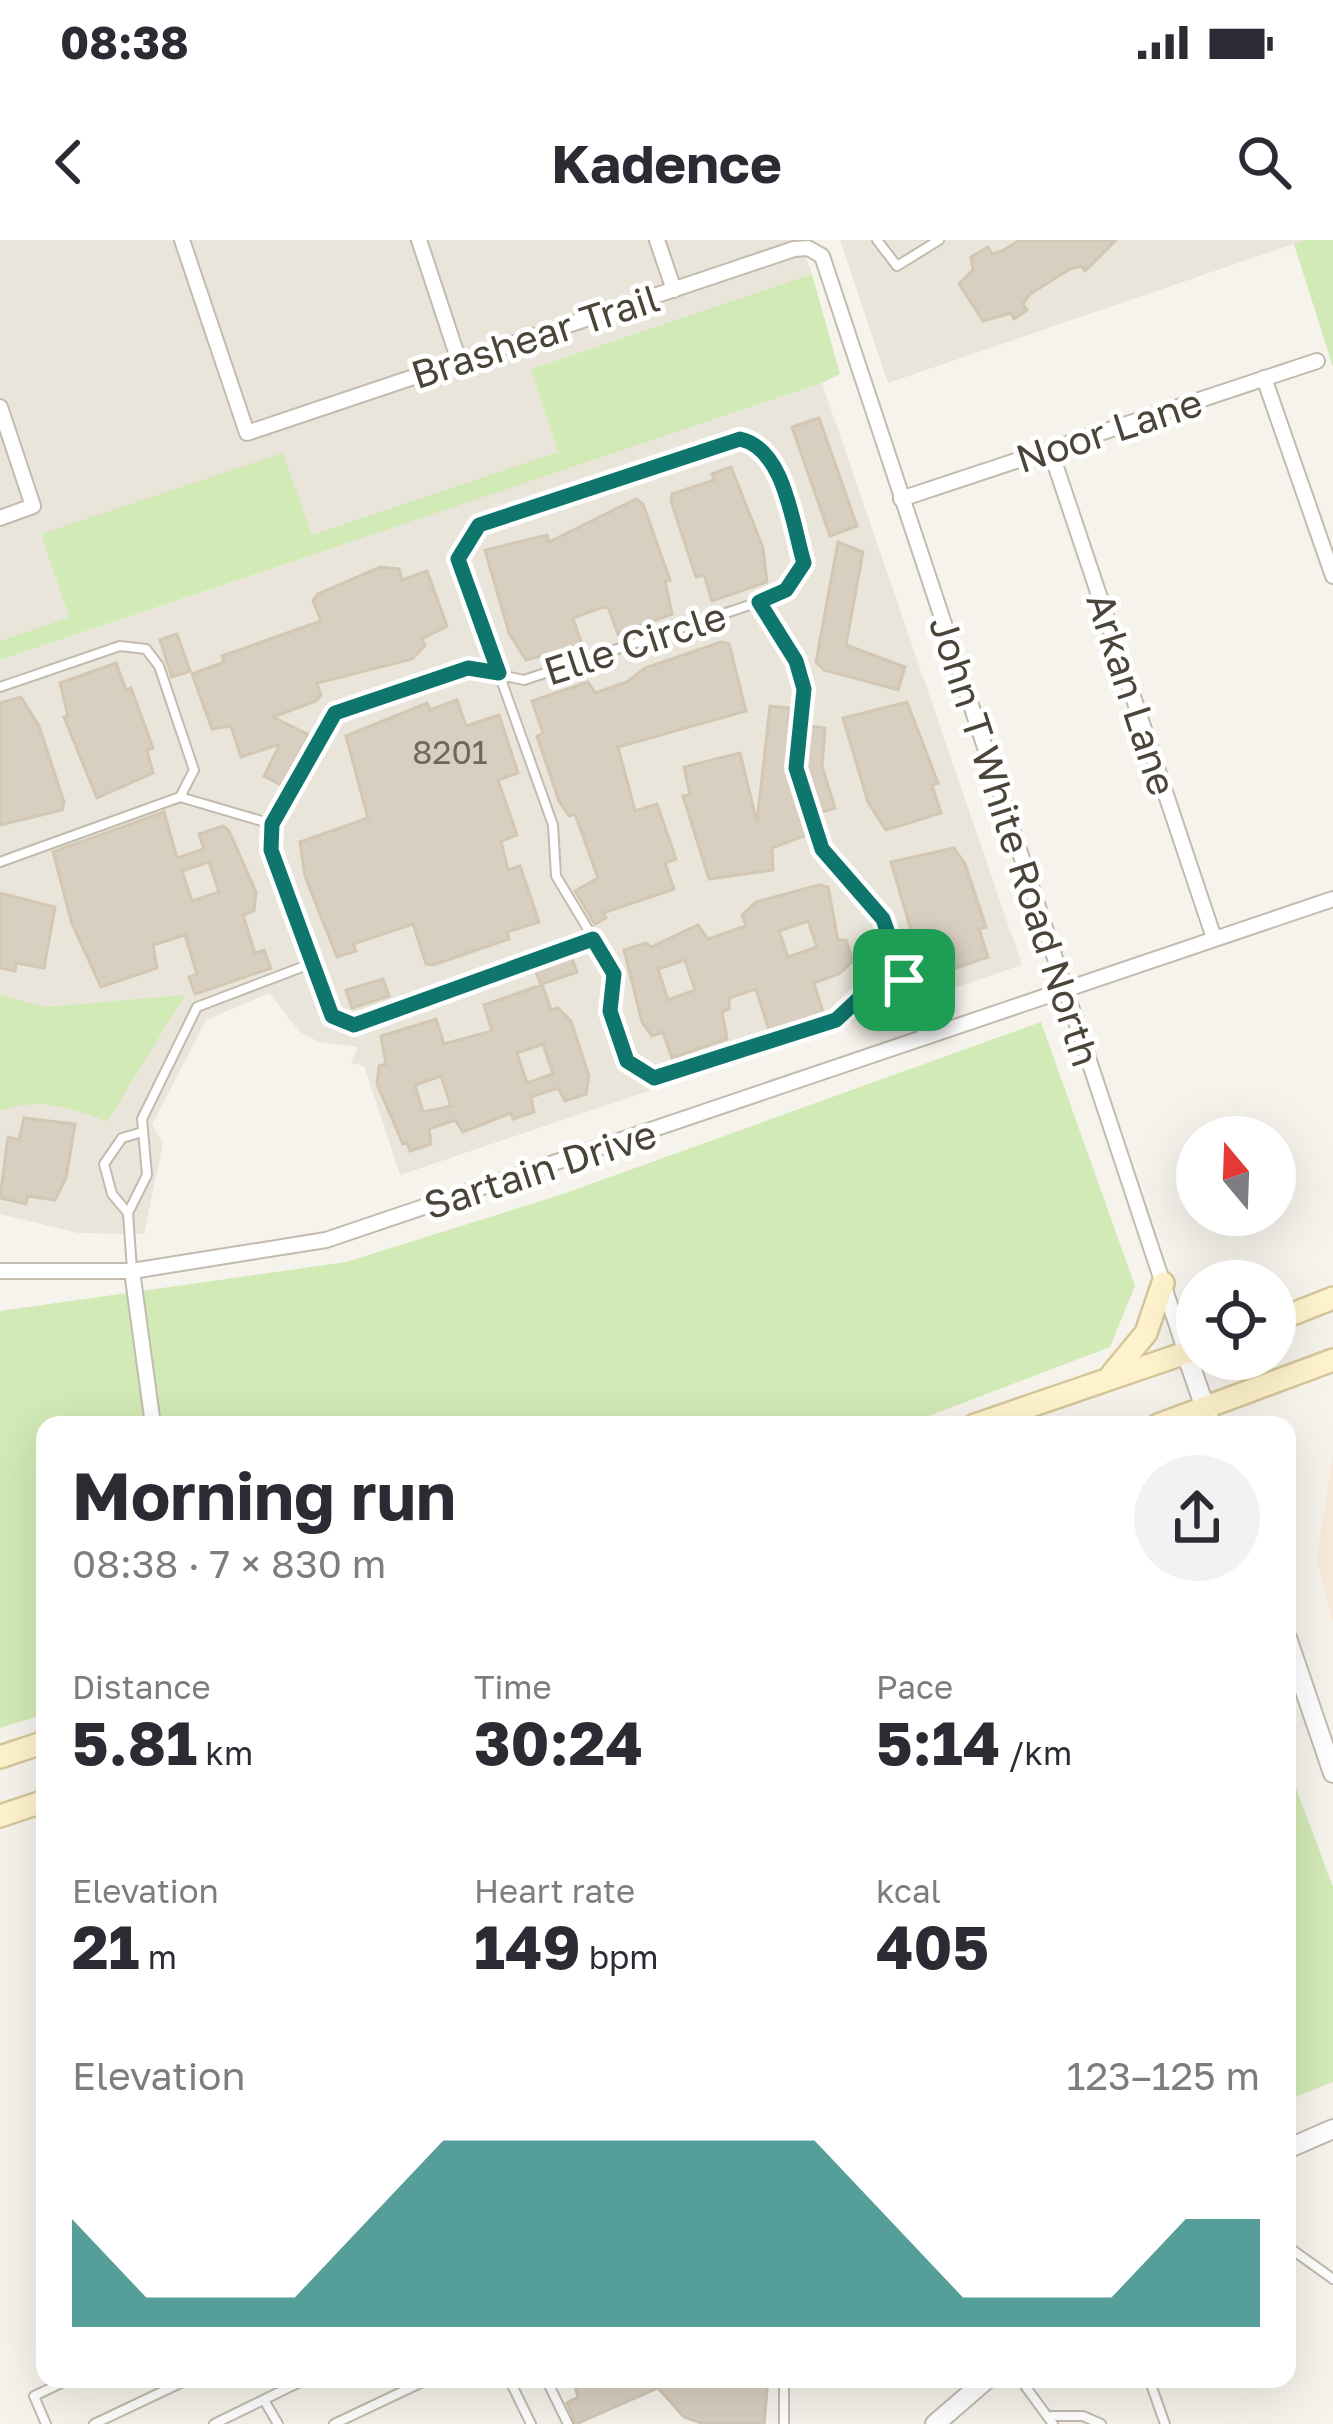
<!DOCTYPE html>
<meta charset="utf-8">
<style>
:root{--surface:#fff;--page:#f2f2f3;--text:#2b2b33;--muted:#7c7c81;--accent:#0f766e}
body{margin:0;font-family:"Golos Text",sans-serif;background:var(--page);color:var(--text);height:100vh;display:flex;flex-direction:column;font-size:45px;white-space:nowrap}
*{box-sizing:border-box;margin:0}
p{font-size:39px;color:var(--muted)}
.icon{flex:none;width:66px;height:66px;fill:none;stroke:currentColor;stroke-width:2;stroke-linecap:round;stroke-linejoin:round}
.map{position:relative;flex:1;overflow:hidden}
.side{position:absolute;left:36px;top:1176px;width:1260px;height:972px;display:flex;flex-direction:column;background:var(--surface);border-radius:24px;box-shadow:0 12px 48px #0002}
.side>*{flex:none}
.needle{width:78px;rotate:341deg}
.buttons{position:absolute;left:1176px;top:876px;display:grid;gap:24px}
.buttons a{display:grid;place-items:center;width:120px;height:120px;border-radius:50%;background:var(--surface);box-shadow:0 12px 48px #0002;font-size:60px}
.pin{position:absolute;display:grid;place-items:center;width:102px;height:102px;color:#fff;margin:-51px;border-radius:24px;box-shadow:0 6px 18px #0006}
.round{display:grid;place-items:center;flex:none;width:126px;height:126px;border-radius:63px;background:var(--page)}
.head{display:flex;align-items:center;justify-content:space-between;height:204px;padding:0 36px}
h1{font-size:66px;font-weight:700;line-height:90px}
.stats{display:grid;grid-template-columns:repeat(3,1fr);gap:18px;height:204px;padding:12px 36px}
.stats div{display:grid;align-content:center}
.stats b{font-size:60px;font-weight:700}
.stats small{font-size:33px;font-weight:400}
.stats p{font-size:33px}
.chart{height:336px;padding:24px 36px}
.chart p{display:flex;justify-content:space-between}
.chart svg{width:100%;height:216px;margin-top:12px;fill:var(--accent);opacity:.7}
.status{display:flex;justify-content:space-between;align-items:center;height:84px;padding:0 60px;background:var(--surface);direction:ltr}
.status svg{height:33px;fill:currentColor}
header{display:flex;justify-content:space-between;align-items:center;height:156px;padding:0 36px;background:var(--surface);font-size:54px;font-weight:700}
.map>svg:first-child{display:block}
.residential{fill:#eae5da}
.commercial{fill:#f7ead8}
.green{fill:#d2eab5}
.building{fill:#d8cfc1;stroke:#d3c7b4;stroke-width:3;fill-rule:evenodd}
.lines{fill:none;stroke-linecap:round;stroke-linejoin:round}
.service-casing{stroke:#c2bbae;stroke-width:12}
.minor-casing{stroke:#c2bbae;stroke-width:18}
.tertiary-casing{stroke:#c2bbae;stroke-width:22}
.secondary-casing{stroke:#d6c79b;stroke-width:26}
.service{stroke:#fff;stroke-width:8}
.minor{stroke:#fff;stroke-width:14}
.tertiary{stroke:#fff;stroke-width:18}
.secondary{stroke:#fff3cd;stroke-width:21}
.route-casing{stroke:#fff;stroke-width:24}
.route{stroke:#0f766e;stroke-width:15}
.labels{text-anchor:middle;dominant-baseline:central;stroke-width:10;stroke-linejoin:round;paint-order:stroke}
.number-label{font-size:33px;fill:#6e675b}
.street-label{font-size:39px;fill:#4b4439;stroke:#fff}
</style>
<div class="status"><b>08:38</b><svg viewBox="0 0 49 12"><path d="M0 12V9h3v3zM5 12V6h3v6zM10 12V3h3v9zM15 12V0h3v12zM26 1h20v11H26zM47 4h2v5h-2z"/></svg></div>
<header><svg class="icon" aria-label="back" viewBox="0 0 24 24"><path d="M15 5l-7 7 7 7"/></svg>Kadence<svg class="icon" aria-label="search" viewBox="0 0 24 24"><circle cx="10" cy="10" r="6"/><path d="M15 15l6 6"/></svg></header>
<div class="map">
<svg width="1333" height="2184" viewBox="0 0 1333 2184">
<rect width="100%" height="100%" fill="#f6f3ec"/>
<g class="residential">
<path d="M0 0H799L812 34 532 129 559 212 311 296 283 214 42 294 69 377 0 401Z"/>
<path d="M840 0H1305L888 143Z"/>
<path d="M822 143 1022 725 400 935 364 826 351 823 358 807 319 802 300 792 269 753 206 780 152 885 163 903 144 994 78 993 0 974V871L20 864 64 865 107 881 184 756 47 767 0 755V420Z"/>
</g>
<path class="commercial" d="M1333 1213V1382L1317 1319Z"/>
<g class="green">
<path d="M1305 0H1333V127L1294 4Z"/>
<path d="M812 34 840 134 822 143 0 420V401L69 377 41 294 283 213 312 295 558 212 531 129Z"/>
<path d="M0 755 47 767 185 755 107 882C70 867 39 857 0 871Z"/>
<path d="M1041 782 1135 1046 1110 1107 905 1185H45V1474L0 1488V1071L346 1022 560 955Z"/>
<path d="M1287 1524 1333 1647V1842L1287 1860Z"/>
</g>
<g class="building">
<path d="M1020 0H1116L1085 31 1081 26 1070 29 1030 54 1023 64 1027 70 1014 79 1011 73 983 81 959 44 973 30 971 17 988 7 992 14 1002 11Z"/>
<path d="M819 178 857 286 830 296 792 187Z"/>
<path d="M731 227 763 308 767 342 712 361 704 335 696 337 671 261 672 254 714 240 712 234Z"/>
<path d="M636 259 643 264 670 340 665 341 672 374 618 394 608 367 600 368 573 378 582 405 526 420 509 393 485 310 547 295 549 302Z"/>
<path d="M838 302 863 312 846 405 905 427 898 450 824 430 816 422Z"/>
<path d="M380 327 399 329 402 340 427 331 447 386 422 399 425 406 412 419 317 443 321 455 316 461 273 477 309 495 281 545 264 536 280 504 241 517 231 486 212 489 192 434 224 422 222 416 321 381 313 361 318 354Z"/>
<path d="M177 394 190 431 172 437 160 400Z"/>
<path d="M721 402 729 404 746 471 618 507 635 571 657 564 676 619 665 623 674 649 603 673 606 678 595 684 575 651 598 638 575 574 569 576 559 561 537 496 543 493 532 461 588 442 595 453 627 442 645 428Z"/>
<path d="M116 423 126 450 131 448 153 508 147 510 153 533 97 558 64 477 68 476 60 443Z"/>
<path d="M21 457 39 486 64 562 62 570 0 585V463Z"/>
<path d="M457 460 466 486 499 475 518 533 498 540 517 595 501 601 508 630 520 626 539 682 507 692 509 699 433 725 426 724 413 684 353 704 356 711 337 717 305 636 300 602 368 578 346 496 427 463 430 470Z"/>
<path d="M907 462 938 543 932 545 941 573 886 590 868 562 843 478Z"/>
<path d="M770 466 789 468 788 530 806 595 772 608 773 630 709 639 683 556 690 555 684 527 740 513 757 582Z"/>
<path d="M809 486 825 488 822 526 835 568 819 573 804 527Z"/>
<path d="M164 572 177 618 204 609 199 594 223 586 229 591 256 652 254 671 243 675 255 713 264 710 271 728 195 754 189 737 197 734 185 695 153 705 157 728 101 747 72 684 53 612ZM209 622 219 652 192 661 182 631Z"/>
<path d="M954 608 965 624 986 687 979 689 988 717 933 736 916 707 891 622Z"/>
<path d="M819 645 828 647 838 700H846L853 721 839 734 814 743 823 772 769 790 756 749 729 758V769L722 772 727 799 672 818 663 792 652 796 642 782 624 710 646 703 651 707 698 685 708 699 746 686 742 675 756 662ZM808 681 817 707 788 717 779 691ZM685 720 695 750 668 760 658 729Z"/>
<path d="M0 653 55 667 44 728 16 723 15 731 0 728Z"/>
<path d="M571 716 577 732 542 744 551 770 558 768 571 781 589 836 586 854 565 861 558 848 531 857 534 872 513 879 511 873 463 892 455 880 429 889 431 904 410 911 407 903 403 904 377 844 379 826 386 824 381 796 436 779 444 804 492 791 484 765 541 745 535 729ZM543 804 553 834 527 843 517 813ZM441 836 451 866 423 872 415 845Z"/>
<path d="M383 739 389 756 352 768 346 750Z"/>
<path d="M24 878 75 884 66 938 55 960 28 956 26 964 0 958 8 897 19 900Z"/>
<path d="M573 2139H768L764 2184H704L684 2177 658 2148 576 2184 567 2163 578 2157Z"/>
</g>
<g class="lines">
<g class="service-casing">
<g id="service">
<path d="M877 0 897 26 939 0"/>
<path d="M0 447 120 406 146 409 159 426 194 530 180 557"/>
<path d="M0 622 180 557 272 584"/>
<path d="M593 699 354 785 332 777 324 761 271 610 272 584 336 473 468 428 524 440 759 362"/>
<path d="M904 739 866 752 835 780 654 838 627 821 610 771 615 734 556 636 553 585 458 319 479 285 740 199C785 209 792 283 804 323L786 350 759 362 796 421 804 449 796 528 822 609 883 679 923 797"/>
<path d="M128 973 112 954 104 924 122 898 139 893"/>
<path d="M132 1030 128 973 147 935 142 879 197 767 310 724"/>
<path d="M1287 2006 1333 2039"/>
<path d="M509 2139 531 2184"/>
<path d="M546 2139 568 2184"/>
<path d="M784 2139V2184"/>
<path d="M1020 2139 1053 2184"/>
<path d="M1149 2139 1165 2184"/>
<path d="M264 2160 278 2184"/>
<path d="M1052 2176H1083L1101 2184"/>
<path d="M46 2184 34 2156 70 2139"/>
<path d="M94 2184 189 2139"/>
<path d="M214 2184 306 2139"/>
<path d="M334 2184 429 2139"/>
</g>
</g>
<g class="minor-casing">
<g id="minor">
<path d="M182 0 247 193 794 9 808 8 822 16 1186 1113"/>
<path d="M419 0 459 121"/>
<path d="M657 0 674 50"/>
<path d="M1264 138 1333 336"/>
<path d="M0 167 33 266 0 278"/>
<path d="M1050 209 1214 698"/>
<path d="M901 259 1317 121"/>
<path d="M0 1031H132L326 1000 1333 659"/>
<path d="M132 1031 153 1185"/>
</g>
</g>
<g class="tertiary-casing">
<g id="tertiary">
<path d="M1186 1113 1211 1185"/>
<path d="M1287 1398 1333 1533"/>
<path d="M1287 1909 1333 1889"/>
<path d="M935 2184 987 2139"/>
</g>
</g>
<g class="secondary-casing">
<g id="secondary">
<path d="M1275 1081 1333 1058"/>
<path d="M1112 1134 1146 1093 1163 1043"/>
<path d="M975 1185 1197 1109"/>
<path d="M1158 1185 1333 1120"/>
<path d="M0 1517 45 1502"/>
<path d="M0 1576 45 1561"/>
</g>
</g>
<use href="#service" class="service"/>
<use href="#minor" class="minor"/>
<use href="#tertiary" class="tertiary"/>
<use href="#secondary" class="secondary"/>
</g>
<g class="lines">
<g class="route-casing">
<path id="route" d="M740 199C785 209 792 283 804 323L786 350 759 362 796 421 804 449 796 528 822 609 883 679 904 740 866 752 836 780 654 838 627 821 610 771 614 734 593 699 354 785 332 776 271 610 272 584 335 473 468 428 499 433 458 319 479 285Z"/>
</g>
<use href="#route" class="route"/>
</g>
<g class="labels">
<g class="number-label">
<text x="450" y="511">8201</text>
</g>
<g class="street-label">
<text transform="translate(535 96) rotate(-18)">Brashear Trail</text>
<text transform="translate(1109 190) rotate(-18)">Noor Lane</text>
<text transform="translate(635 403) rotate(-18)">Elle Circle</text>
<text transform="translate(1132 454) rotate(72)">Arkan Lane</text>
<text transform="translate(1015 601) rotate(72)">John T White Road North</text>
<text transform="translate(540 929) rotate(-18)">Sartain Drive</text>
</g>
</g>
</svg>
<div class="buttons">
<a><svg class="needle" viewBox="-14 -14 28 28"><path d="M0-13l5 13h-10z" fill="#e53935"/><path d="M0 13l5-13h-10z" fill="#7c7c81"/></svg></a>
<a><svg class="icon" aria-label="locate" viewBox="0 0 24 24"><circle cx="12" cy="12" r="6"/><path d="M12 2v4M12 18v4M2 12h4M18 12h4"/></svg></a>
</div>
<div class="pin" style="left:904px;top:740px;background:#1e9e55"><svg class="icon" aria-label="arrive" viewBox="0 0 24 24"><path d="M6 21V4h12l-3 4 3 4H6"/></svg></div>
<section class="side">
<div class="head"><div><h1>Morning run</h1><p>08:38 · 7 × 830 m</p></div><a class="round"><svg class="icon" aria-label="share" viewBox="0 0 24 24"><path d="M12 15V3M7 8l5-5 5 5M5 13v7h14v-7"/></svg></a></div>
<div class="stats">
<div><p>Distance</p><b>5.81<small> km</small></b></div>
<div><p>Time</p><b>30:24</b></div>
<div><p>Pace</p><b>5:14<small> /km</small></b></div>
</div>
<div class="stats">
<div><p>Elevation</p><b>21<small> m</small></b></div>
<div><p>Heart rate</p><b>149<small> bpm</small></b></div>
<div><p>kcal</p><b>405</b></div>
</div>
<div class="chart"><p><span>Elevation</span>123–125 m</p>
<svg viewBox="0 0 160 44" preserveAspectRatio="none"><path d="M0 44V22L10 38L20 38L30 38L40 22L50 6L60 6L70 6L80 6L90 6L100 6L110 22L120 38L130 38L140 38L150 22L160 22V44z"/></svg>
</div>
</section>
</div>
